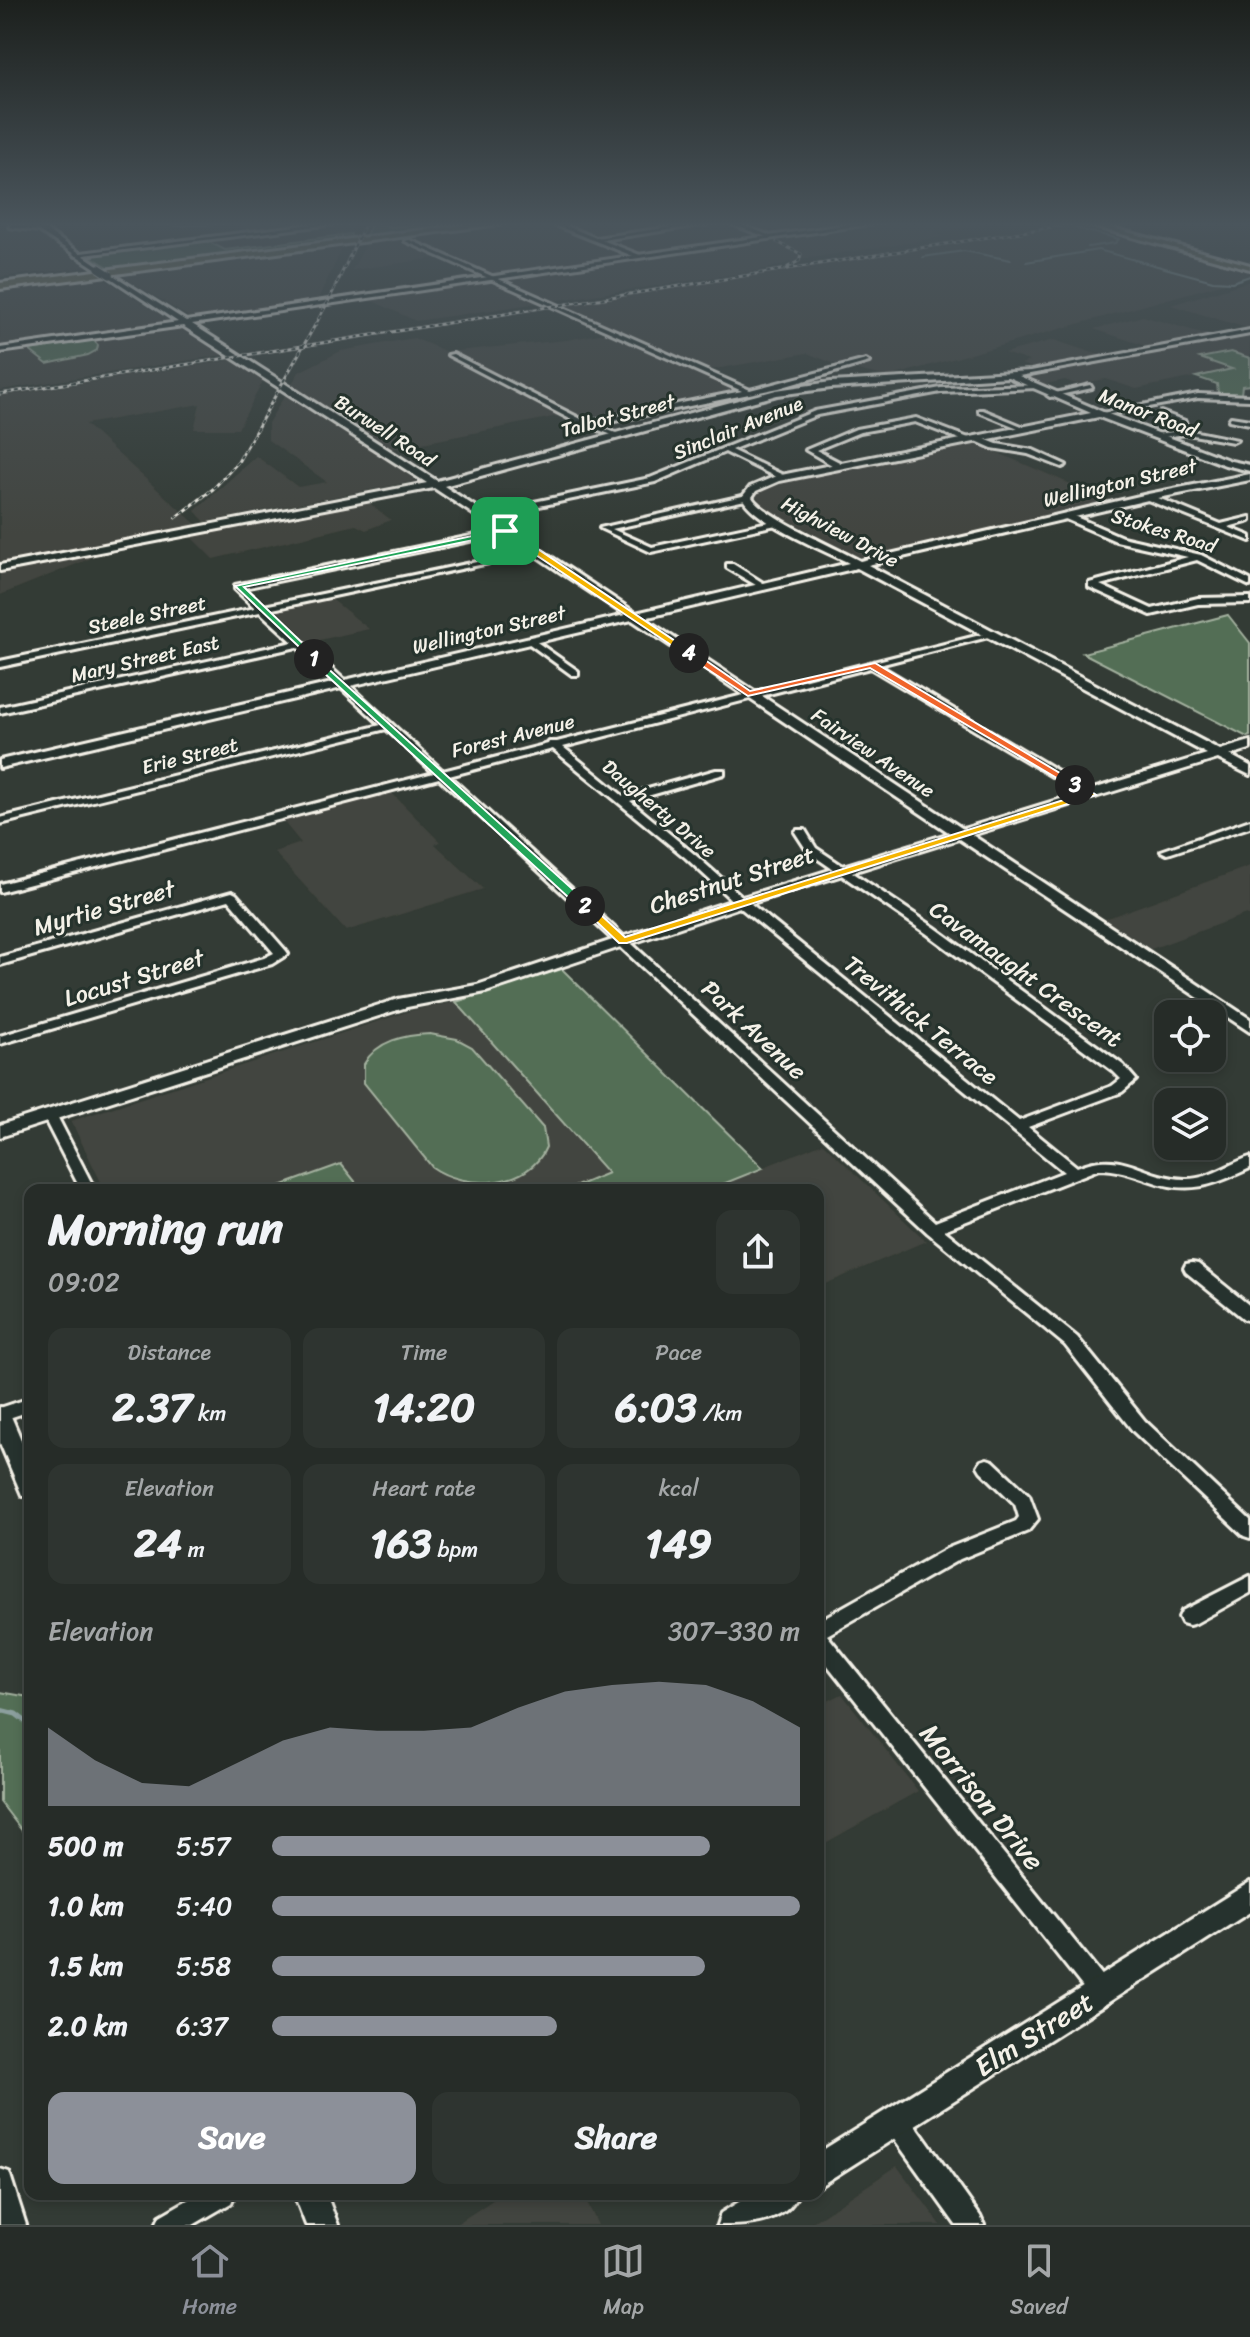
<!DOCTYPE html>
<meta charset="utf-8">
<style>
:root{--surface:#262c28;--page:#2e3430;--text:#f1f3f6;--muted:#a4a7a8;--line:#424845;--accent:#8c9099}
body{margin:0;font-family:Sriracha,sans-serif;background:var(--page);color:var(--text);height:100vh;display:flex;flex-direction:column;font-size:30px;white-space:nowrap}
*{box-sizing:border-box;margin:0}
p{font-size:26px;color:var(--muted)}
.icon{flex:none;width:44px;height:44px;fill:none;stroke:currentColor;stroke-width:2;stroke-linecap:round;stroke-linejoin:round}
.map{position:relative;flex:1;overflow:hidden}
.drawer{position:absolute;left:24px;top:1184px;width:800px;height:1016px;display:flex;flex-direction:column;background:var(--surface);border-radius:16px;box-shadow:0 4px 12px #0003,0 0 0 2px var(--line)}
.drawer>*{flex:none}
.buttons{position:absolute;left:1154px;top:1000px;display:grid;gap:16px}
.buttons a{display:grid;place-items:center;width:72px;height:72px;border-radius:16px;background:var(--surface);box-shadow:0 4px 12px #0003,0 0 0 2px var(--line);font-size:40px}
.pin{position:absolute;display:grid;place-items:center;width:68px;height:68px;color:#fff;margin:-34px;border-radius:16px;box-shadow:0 4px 12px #0006}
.km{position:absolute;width:40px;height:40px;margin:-20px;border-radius:50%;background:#222;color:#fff;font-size:22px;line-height:40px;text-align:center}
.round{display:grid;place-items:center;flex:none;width:84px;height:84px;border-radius:16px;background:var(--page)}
.head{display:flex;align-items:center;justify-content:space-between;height:136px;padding:0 24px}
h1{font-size:44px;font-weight:800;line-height:60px}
.figures{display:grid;grid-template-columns:repeat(3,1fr);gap:12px;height:136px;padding:8px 24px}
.figures div{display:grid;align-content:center;border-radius:16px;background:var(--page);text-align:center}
.figures b{font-size:40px;font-weight:800}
.figures small{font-size:22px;font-weight:400}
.figures p{font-size:22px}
.chart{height:224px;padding:16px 24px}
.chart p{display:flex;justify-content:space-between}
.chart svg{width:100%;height:144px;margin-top:8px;fill:var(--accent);opacity:.7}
.cta{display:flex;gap:16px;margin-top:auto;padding:16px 24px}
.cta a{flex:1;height:92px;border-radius:16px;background:var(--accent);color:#fff;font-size:32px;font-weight:800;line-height:92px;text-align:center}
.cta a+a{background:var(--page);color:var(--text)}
ul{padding:0 24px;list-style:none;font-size:26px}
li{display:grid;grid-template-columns:128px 96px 1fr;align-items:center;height:60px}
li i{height:20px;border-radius:10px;background:var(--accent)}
.menu{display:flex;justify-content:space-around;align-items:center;height:112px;border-top:2px solid var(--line);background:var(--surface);font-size:22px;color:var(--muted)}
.menu a{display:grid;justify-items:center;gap:4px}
.menu .active{color:var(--accent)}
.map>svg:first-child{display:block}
.built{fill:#43453f}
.green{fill:#526e55;stroke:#a3b09e;stroke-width:2}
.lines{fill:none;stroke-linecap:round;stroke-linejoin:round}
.stream-far1{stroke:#8c9f9e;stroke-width:2}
.stream{stroke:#8c9f9e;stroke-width:5}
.street-casing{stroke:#f4f1e8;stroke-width:6}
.secondary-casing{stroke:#f4f1e8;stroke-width:6}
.primary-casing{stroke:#f4f1e8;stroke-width:6}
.highway-casing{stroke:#f4f1e8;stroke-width:6}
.street{fill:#26332d;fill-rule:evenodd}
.secondary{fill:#26332d;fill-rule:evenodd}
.primary{fill:#716f52;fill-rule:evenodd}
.highway{fill:#716f52;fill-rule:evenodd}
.rail-casing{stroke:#f4f1e8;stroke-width:3}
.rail{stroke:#26332d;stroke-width:2;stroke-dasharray:4;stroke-linecap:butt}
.secondary-bridge-casing{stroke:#f4f1e8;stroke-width:9;stroke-linecap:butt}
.secondary-bridge{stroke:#26332d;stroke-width:7}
.split-1{fill:#22a559;stroke:#fff;stroke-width:2}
.split-2{fill:#22a559;stroke:#fff;stroke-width:2}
.split-3{fill:#f5b400;stroke:#fff;stroke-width:2}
.split-4{fill:#f0652b;stroke:#fff;stroke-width:2}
.split-5{fill:#f5b400;stroke:#fff;stroke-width:2}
.labels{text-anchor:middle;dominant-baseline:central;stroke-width:6;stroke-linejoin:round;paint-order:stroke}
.far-street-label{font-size:20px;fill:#f4f1e8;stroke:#26332d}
.street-label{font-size:24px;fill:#f4f1e8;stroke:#26332d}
.near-street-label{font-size:28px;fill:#f4f1e8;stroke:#26332d}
</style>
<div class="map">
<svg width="1250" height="2225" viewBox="0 0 1250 2225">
<rect width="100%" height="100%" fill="#333b35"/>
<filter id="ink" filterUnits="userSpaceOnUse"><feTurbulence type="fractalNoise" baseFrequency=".0125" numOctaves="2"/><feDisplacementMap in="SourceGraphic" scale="16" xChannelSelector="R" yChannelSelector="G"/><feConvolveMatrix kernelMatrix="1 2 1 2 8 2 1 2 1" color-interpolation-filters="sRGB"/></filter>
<g filter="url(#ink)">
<g class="built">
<path d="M978 222 987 225 934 233 944 237 804 259 758 271 416 321 366 298 497 279 443 257 352 270 366 244 533 223Z"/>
<path d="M233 223H357L351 234 224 250 202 238 250 232Z"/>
<path d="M1079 225 1250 270V276L888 377 840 366 807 353 709 370 563 305Z"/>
<path d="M28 226 91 267 0 277V229Z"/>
<path d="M343 247 317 301 192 319 120 275Z"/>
<path d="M102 277 223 355 0 390V290Z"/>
<path d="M1250 281V329L1171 305Z"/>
<path d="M1143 316 1212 336 1152 348 1094 329Z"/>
<path d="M605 333 734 390 583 418 574 413 377 452 416 481 205 522 195 511 256 456 298 487 327 482 268 440V423L299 372 341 351 414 338 447 352 567 340Z"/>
<path d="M1250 335V358L1231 352 1202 359 1234 369 1136 389 1106 379 1076 384 1065 380 1041 385 1028 378Z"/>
<path d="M1054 340 1105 357 1035 369 1021 364 1029 361 1004 353Z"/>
<path d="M237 359 264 379 238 429H194L200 404 85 424 199 527 0 566V396Z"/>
<path d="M975 443 1108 500 865 557 857 556 764 508 756 495 769 485Z"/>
<path d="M368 502 391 520 366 530 356 525 213 559 190 536Z"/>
<path d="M91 554 89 559 0 595V573Z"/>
<path d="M329 597 369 629 306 643 270 610Z"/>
<path d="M390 791 440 842 435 844 483 889 346 931 274 852 301 843 282 820Z"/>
<path d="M1250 866V916L1246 914 1151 949 1105 919Z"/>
<path d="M456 1002 609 1174 567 1190H105L71 1121 413 1010Z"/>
<path d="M823 1143 926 1241 818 1287V1190H708Z"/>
<path d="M842 1694 918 1791 818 1847V1706Z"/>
<path d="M897 2166 941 2225H808Z"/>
<path d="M502 2194H583L598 2225H455Z"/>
</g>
<g class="green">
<path d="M447 222 496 223 364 239 372 223 392 227Z"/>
<path d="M351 234 350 241 113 270 87 254 205 240 225 250Z"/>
<path d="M93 340 98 345 97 350 88 355 47 364 29 350Z"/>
<path d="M1231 352 1250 358V385L1242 386 1241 394 1218 393 1217 384 1196 377 1232 369 1200 358Z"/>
<path d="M1228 615 1250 643V736L1247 737 1083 653Z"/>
<path d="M562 969 763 1168 708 1190H567L608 1173 456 1002Z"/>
<path d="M430 1034 457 1039 472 1047 543 1128 546 1147C529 1189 464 1190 432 1167L364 1083V1064C377 1040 405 1035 430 1034Z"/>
<path d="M341 1164 362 1190H269Z"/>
<path d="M0 1692 30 1697V1841L0 1802Z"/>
</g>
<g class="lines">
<g class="stream-far1">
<path d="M134 222 183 226 231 223"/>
<path d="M1075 228 1119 239 1115 243 1088 247"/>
<path d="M923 257 964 251 1011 260"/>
<path d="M1026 262 1098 250 1213 281 1232 282 1250 276"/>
</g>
<path class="stream" d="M0 1710 16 1714 30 1725"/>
<g class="street-casing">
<g id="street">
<path d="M329 222H348L76 256 73 254Z"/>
<path d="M557 222 596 238 705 222H720L602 240 640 255 638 258 550 223Z"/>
<path d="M726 222H734L774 237 769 238Z"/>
<path d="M410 240 750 390 866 360 869 362 779 388 595 425 621 435 615 436 574 421 448 355 453 354 587 422 742 391 405 241Z"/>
<path d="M1035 385 1037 388 941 392 817 415 731 450 785 476 786 478 782 480 725 452 655 482 515 511 500 509 650 478 815 411 941 388Z"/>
<path d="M1090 385 1092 388 1050 397 1047 395Z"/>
<path d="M1198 394 1250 396V400L1198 398 1100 416 1097 414Z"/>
<path d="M979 410H983L1029 429 1023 430 979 412Z"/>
<path d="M1161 412 1185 421 1187 430 1237 440 1233 442 1187 434 1155 438V434L1180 431V423L1159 415Z"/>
<path d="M1231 417 1250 420V424L1229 420Z"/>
<path d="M916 418 974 440 967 442 915 422 860 432 816 450 843 464V468H837L806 450 856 429Z"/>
<path d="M977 436 997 444 1033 450 1066 465 1062 467 1028 454 992 448 974 440Z"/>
<path d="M747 495H750V499L612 529 652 547 778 520H781V524L651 552 600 528Z"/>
<path d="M1145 495H1151L1221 524 1250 517V521L1228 527 1250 536V541L1145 499Z"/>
<path d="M1063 514H1069L1122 537 1201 555 1250 580V586L1197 560 1100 585 1152 609 1198 598 1250 597V603L1198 604 1151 615 1089 587V583L1188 557 1116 541 1063 518Z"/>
<path d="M505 529 509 531 508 533 244 588 264 606 539 549 540 551 536 553 268 610 443 771 548 744 549 742H557L992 632V636L879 665 1095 793V797H1087L870 668 563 747 623 796 716 770H724V774L630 801 694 854 745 899 1019 1121 1112 1086 1121 1079 1113 1071 926 933 808 852 795 832 797 830H805L816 848 934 927 1123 1065 1136 1080 1122 1092 1028 1127 1077 1167C1124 1148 1142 1178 1185 1179 1209 1180 1228 1164 1250 1157V1168C1212 1186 1189 1195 1148 1180 1131 1174 1116 1169 1099 1169L944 1230 1077 1337 1145 1421 1250 1520V1538L1244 1536 1133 1431 1065 1345 928 1233 439 778 0 892V884L434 773 386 729 0 824V818L381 725 297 647 0 713V707L293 642 260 612 0 667V661L255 608 235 589V585ZM553 749 686 858 737 905 1064 1172 935 1222 449 776Z"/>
<path d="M727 564H733L768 586 761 588 727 568Z"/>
<path d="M531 638 578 671V675H572L528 643 526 641Z"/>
<path d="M1250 820V827L1171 853 1167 854 1161 851Z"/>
<path d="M232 892 236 894 286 951 288 954 272 964 0 1044V1036L264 958 274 953 229 900 0 965V957Z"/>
<path d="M50 1112 57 1116 95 1190H81L43 1116Z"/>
<path d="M1192 1263 1198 1264 1250 1306V1321L1244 1319 1186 1272 1184 1268 1186 1264Z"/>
<path d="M30 1398V1411L0 1421V1408Z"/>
<path d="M987 1459 993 1461 1029 1495 1038 1519 1028 1531 960 1559 827 1635 1109 1984 1112 1992 1109 2000 1101 2003 1093 2000 818 1653V1621L946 1549 1016 1521 1019 1517 1015 1504 981 1471 978 1466 981 1461Z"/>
<path d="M1250 1576V1593L1196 1623 1189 1625 1182 1623 1179 1617 1182 1611Z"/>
<path d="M897 2109 906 2112 980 2216 984 2225H956L888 2130 885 2121 888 2112Z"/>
<path d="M0 2169 9 2172 26 2225H0Z"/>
<path d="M198 2194H235L231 2203 193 2225H156L160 2216Z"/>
</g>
</g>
<g class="secondary-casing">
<g id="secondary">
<path d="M864 222H883L192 324 437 481 776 390 831 382 1031 371 1250 330V334L1019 376 1103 412 1231 461 1250 465V471L1225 465 1099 417 779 481 756 491 752 497C761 515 838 549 860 561L1148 494 1250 474V480L1148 500 868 565 1220 750 1250 741V749L1230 755 1250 766V775L1218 759 972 835 1250 1019V1032L959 839 746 905 486 992 407 1007 0 1137V1125L398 999 477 985 736 899 950 833 632 620 0 768V760L625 615 434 488 0 571V565L427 483 183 326 0 352V348L178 322 108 276 110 273 186 321ZM1008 377 1091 413 776 476 750 487 742 497C753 522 823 550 849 563L636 613 444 486 777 395 831 388ZM857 568 1207 754 963 829 644 618Z"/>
<path d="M11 224 43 228 102 268 97 269 39 231 9 227Z"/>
<path d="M0 1407 8 1409 30 1461V1498L22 1495 0 1443Z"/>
<path d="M1250 1882V1912L818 2187V2153Z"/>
<path d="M294 2194H326L338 2225H306Z"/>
<path d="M752 2194H798C784 2225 747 2225 717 2225L721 2213Z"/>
</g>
</g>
<g class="primary-casing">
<path id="primary" d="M1090 222 1250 265V269L1077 222Z"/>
</g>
<g class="highway-casing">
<path id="highway" d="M487 222H515L0 289V283Z"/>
</g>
<use href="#street" class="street"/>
<use href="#secondary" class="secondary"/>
<use href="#primary" class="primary"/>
<use href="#highway" class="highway"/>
<g class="rail-casing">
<g id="rail">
<path d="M777 242 801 254 799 261 788 267"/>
<path d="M0 394 1084 222"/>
<path d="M176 518 213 489 238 462 328 302 366 222"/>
</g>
</g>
<use href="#rail" class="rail"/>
<g class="secondary-bridge-casing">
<path id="secondary-bridge" d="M99 268 110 275"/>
</g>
<use href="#secondary-bridge" class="secondary-bridge"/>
</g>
</g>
<linearGradient id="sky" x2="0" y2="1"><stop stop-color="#1c201d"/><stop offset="0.42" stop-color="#4a555c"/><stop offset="1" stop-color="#4a555c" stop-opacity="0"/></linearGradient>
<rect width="1250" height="534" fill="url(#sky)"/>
<path class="split-1" d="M505 529 508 533 244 587 317 657 314 661 235 586Z"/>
<path class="split-2" d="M314 656 589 904V909H581L311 661Z"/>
<path class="split-3" d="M1072 783H1079L1096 795 627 943H619L580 906 589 904 625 937 1083 794 1072 787Z"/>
<path class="split-4" d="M686 651H692L750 691 875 663 1080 785 1072 787 870 668 748 696 686 655Z"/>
<path class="split-5" d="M505 529H508L693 653 686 655 503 533Z"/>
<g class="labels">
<g class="far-street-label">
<text transform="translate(1148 413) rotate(21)">Manor Road</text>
<text transform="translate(618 416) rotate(-15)">Talbot Street</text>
<text transform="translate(738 428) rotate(-22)">Sinclair Avenue</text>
<text transform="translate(385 431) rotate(33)">Burwell Road</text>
<text transform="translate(1120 483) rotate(-13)">Wellington Street</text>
<text transform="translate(1164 531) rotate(17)">Stokes Road</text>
<text transform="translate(840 532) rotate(28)">Highview Drive</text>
<text transform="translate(147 615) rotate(-12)">Steele Street</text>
<text transform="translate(489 630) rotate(-13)">Wellington Street</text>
<text transform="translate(145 659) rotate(-13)">Mary Street East</text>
<text transform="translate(513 736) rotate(-14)">Forest Avenue</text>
<text transform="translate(873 753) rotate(34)">Fairview Avenue</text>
<text transform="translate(190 756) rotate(-14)">Erie Street</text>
<text transform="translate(659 809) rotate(40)">Daugherty Drive</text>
</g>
<g class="street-label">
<text transform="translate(732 880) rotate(-18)">Chestnut Street</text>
<text transform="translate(104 908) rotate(-16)">Myrtie Street</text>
<text transform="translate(1026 974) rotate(36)">Cavamaught Crescent</text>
<text transform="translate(134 978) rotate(-17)">Locust Street</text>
<text transform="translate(921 1020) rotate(39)">Trevithick Terrace</text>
<text transform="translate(754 1030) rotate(43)">Park Avenue</text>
</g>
<g class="near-street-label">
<text transform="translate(982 1797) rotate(51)">Morrison Drive</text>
<text transform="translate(1034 2034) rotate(-32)">Elm Street</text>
</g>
</g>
</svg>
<div class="buttons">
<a><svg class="icon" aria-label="locate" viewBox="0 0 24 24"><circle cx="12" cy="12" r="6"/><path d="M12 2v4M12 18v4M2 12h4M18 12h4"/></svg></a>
<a><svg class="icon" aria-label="layers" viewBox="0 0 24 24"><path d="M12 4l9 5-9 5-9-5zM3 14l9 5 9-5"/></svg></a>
</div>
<div class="pin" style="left:505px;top:531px;background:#1e9e55"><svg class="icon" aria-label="arrive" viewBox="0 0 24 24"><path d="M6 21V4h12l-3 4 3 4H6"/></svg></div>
<b class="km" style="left:314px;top:659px">1</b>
<b class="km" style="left:585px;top:906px">2</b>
<b class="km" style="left:1075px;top:785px">3</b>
<b class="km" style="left:689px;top:653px">4</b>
<section class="drawer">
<div class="head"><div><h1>Morning run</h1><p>09:02</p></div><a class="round"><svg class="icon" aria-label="share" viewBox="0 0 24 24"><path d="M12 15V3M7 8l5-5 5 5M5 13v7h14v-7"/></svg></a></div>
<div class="figures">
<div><p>Distance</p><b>2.37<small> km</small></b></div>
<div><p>Time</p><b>14:20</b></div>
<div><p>Pace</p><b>6:03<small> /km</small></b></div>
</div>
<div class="figures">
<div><p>Elevation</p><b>24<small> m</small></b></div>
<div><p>Heart rate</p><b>163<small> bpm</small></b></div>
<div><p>kcal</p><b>149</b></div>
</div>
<div class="chart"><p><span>Elevation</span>307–330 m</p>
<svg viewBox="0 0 160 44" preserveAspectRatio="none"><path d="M0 44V20L10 30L20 37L30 38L40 31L50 24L60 20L70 21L80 21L90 20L100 14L110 9L120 7L130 6L140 7L150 12L160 20V44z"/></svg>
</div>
<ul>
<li><b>500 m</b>5:57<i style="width:83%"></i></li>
<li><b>1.0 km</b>5:40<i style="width:100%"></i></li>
<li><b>1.5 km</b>5:58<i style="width:82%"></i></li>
<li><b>2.0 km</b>6:37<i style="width:54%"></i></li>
</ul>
<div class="cta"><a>Save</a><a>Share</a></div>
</section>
</div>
<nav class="menu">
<a class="active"><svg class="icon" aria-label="home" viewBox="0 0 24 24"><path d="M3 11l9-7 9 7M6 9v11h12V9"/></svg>Home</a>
<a><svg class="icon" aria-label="map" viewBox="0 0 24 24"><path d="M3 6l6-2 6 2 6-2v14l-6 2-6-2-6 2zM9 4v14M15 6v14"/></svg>Map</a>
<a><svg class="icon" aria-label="saved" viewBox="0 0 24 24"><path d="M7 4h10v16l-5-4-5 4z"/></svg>Saved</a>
</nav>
